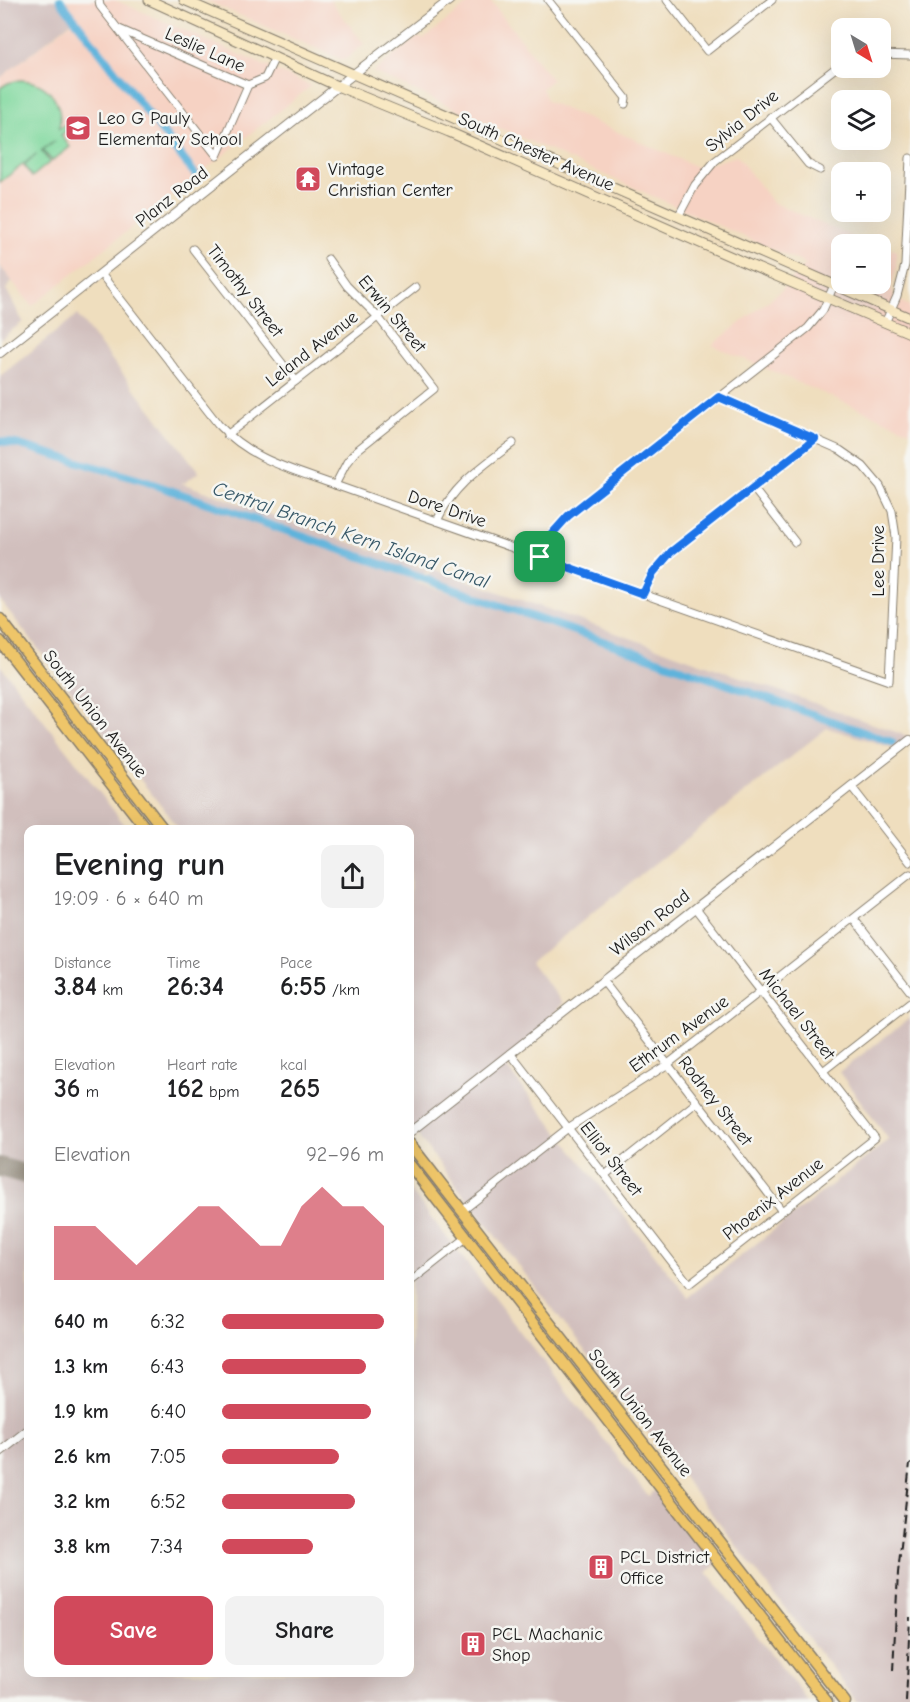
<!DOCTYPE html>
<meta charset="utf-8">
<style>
:root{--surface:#fff;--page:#f2f2f2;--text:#202124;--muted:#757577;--accent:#d1495b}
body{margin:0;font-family:"Comic Neue",sans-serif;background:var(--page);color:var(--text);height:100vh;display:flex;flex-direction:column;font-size:22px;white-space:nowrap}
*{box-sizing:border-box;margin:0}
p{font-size:20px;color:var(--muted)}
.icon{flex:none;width:33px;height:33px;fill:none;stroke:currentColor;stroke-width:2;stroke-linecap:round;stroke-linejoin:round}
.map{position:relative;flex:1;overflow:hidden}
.panel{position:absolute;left:24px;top:825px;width:390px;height:852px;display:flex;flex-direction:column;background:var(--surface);border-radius:12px;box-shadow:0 6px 24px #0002}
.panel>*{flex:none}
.needle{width:39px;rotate:142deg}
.buttons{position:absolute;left:831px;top:18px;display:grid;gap:12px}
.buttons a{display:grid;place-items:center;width:60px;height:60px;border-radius:12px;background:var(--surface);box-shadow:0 6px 24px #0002;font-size:30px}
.pin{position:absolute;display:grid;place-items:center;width:51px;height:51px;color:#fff;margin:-26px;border-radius:12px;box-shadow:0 3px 9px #0006}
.round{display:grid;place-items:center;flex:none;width:63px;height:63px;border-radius:12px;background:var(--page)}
.head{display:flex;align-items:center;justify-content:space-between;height:102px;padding:0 30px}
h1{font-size:33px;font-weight:700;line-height:45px}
.stats{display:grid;grid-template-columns:repeat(3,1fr);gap:9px;height:102px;padding:6px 30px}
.stats div{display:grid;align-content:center}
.stats b{font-size:26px;font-weight:700}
.stats small{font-size:16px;font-weight:400}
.stats p{font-size:16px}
.chart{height:168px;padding:12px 30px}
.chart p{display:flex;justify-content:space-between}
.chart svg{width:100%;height:108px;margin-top:6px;fill:var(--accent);opacity:.7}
.button{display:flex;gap:12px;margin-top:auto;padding:12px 30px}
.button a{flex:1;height:69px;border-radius:12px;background:var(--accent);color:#fff;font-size:24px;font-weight:700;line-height:69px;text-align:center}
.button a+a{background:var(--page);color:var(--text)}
ul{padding:0 30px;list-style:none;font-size:20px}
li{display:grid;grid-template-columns:96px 72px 1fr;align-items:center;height:45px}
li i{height:15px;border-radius:8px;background:var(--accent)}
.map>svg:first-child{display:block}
.built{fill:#f6d2c3}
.industrial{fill:#d1bfbd}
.green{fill:#7fd89d;stroke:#4e7a5c;stroke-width:1.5}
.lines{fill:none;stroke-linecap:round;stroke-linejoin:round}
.canal{stroke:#5fb3db;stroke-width:8}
.taxiway{stroke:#867d6d;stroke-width:20}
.minor-casing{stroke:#867d6d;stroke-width:9}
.tertiary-casing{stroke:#867d6d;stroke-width:10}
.secondary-casing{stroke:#867d6d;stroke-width:11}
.primary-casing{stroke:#867d6d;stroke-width:13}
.minor{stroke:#fff;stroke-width:7}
.tertiary{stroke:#fff;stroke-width:8}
.secondary{stroke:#f8e8c3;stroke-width:9}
.primary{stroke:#eec569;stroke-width:10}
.rail{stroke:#1c1c1c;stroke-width:2;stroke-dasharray:9 4.5;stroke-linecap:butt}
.route-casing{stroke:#fff;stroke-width:12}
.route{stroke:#1a73e8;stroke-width:8}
.labels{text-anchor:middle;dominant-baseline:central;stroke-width:5;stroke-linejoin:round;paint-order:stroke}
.street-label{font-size:18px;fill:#1c1c1c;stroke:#f6f6f2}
.poi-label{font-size:18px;fill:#1c1c1c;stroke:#f6f6f2;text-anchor:start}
.water-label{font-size:20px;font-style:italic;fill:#375868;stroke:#f6f6f2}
</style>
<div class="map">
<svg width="910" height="1702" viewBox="0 0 910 1702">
<rect width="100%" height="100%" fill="#f6f6f2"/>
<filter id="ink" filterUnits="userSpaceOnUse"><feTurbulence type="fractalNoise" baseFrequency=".0167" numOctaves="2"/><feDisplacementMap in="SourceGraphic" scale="12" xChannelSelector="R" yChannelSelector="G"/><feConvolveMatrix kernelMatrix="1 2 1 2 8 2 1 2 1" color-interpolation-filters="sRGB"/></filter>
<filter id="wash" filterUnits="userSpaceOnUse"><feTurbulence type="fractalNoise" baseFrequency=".008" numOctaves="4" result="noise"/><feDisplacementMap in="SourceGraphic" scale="24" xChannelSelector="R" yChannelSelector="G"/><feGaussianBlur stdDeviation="1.35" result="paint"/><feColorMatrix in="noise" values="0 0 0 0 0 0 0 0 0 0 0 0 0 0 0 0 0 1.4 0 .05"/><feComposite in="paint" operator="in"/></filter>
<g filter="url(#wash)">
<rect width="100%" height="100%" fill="#efdebe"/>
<g class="built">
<path d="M55 0H115L311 86 32 306 0 266V78L72 22Z"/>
<path d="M205 0H330L364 44 346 59H341Z"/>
<path d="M473 0H490L552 80 542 88 547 101 697 167 737 156 772 202 869 244H842V284H880L881 249 896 250V268L891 288 896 299 910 306V431L712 345 781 291 806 264 373 72 418 37 423 39Z"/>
</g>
<g class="industrial">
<path d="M0 0H55L72 21 0 78Z"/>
<path d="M0 266 12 281 6 289 23 322 0 339Z"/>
<path d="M77 315 199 472 186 482 181 483 429 570 414 582 454 594 419 581 434 569 910 737 897 749 827 728 531 962 563 1003 507 1068 688 1297 889 1140 839 1072 910 1018V1702H858L410 1126V830L179 829 0 600V376Z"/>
<path d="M0 665 128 829 28 830V1672H410V1190L648 1496 660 1487 719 1562 707 1572 809 1702H0Z"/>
</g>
<path class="green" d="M20 80C48 81 64 103 59 129L75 117 79 122 61 135 70 147 52 161 43 151 55 141 41 151 50 162 32 177 24 166 37 154 0 182V88L8 83Z"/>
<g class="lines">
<g class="canal">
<path d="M60 0 198 178"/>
<path d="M0 441 20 445 144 481 892 742"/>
</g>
<path class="taxiway" d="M0 1167 28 1175"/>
</g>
</g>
<g filter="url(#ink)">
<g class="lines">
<g class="minor-casing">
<g id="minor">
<path d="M99 0 100 6 217 156 248 85 265 78 275 57"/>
<path d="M548 0 626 98 625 104"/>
<path d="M667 0 707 51 772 0"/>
<path d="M119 29 248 85"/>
<path d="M880 54 910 55"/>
<path d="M770 117 808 164 820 170"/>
<path d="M678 217 695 185 715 161 842 63"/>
<path d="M193 249 296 381"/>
<path d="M328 259 347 286 378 317 434 389 356 451 347 462 335 485"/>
<path d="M101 274 218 424C251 460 291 469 335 485L889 681 896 537 892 511 880 486 863 466 840 450 719 397"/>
<path d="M885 323 897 296 905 265 910 158"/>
<path d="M227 435 416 287"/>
<path d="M753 488 795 542"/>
<path d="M437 521C453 485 483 466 513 443"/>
<path d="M540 557 551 535 568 516 808 328 823 310 834 285"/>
<path d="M643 594 653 573 671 552 815 439"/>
<path d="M851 786 910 862"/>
<path d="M854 919 910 991"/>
<path d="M603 981 782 1211"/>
<path d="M510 1053 689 1284 875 1138 696 908"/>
<path d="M823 1071 910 1003"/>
<path d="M605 1175 697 1102"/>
<path d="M462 1211 568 1128 668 1064 910 874"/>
<path d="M410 1282 466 1238"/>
</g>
</g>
<g class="tertiary-casing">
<g id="tertiary">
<path d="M0 353C150 235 298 115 450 0"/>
<path d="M410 1132 910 740"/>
<path d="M0 1452 28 1430"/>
</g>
</g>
<g class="secondary-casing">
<g id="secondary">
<path d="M149 0 337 86 449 132 750 265 910 333"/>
<path d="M184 0 910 318"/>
</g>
</g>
<g class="primary-casing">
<g id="primary">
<path d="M0 619 164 830"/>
<path d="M0 641 147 830"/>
<path d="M410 1144 845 1702"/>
<path d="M410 1165 827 1702"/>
</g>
</g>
<use href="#minor" class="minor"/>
<use href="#tertiary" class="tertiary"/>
<use href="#secondary" class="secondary"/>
<use href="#primary" class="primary"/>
<g class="rail">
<path d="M893 1671 898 1573 910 1463"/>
<path d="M906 1702 910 1617"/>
</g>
</g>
</g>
<g class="lines" filter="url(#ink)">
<g class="route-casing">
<path id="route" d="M719 397 815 439 671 552 653 573 643 594 540 557 551 535 568 516Z"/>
</g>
<use href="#route" class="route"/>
</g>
<defs>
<g id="school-square" transform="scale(1.35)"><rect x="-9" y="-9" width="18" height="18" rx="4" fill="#d1495b" stroke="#f6f6f2"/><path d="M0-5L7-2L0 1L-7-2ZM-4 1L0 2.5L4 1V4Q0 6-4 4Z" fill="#fff"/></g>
<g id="temple-square" transform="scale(1.35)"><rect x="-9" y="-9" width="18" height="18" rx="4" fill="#d1495b" stroke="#f6f6f2"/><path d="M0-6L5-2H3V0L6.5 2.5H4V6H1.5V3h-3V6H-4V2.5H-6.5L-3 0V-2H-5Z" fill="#fff"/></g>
<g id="building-square" transform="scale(1.35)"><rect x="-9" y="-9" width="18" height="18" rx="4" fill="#d1495b" stroke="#f6f6f2"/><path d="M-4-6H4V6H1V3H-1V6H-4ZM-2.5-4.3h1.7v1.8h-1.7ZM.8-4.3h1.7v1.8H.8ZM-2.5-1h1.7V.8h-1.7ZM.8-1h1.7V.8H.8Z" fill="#fff"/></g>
</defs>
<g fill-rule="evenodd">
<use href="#school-square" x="78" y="128"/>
<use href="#temple-square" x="308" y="179"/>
<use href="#building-square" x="601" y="1567"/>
<use href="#building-square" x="473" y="1644"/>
</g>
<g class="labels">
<g class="street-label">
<text transform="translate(205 50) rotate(24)">Leslie Lane</text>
<text transform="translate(742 121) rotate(-39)">Sylvia Drive</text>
<text transform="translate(536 152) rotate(24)">South Chester Avenue</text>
<text transform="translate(172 197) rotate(-38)">Planz Road</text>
<text transform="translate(245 291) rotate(52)">Timothy Street</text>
<text transform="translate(392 314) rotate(50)">Erwin Street</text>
<text transform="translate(312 349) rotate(-38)">Leland Avenue</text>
<text transform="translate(447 509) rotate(19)">Dore Drive</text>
<text transform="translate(878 561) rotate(-90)">Lee Drive</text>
<text transform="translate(95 714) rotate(52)">South Union Avenue</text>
<text transform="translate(650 923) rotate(-38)">Wilson Road</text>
<text transform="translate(797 1014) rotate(52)">Michael Street</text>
<text transform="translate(679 1034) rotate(-36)">Ethrum Avenue</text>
<text transform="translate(715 1101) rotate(52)">Rodney Street</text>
<text transform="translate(611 1159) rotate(52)">Elliot Street</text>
<text transform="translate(773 1199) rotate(-38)">Phoenix Avenue</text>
<text transform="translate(640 1413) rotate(52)">South Union Avenue</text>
</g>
<g class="poi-label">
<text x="98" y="118">Leo G Pauly<tspan x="98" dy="21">Elementary School</tspan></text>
<text x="328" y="169">Vintage<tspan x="328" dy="21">Christian Center</tspan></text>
<text x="620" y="1557">PCL District<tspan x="620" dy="21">Office</tspan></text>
<text x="492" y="1634">PCL Machanic<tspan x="492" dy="21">Shop</tspan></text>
</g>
<g class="water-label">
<text transform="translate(351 535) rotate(19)">Central Branch Kern Island Canal</text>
</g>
</g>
</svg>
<div class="buttons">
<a><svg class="needle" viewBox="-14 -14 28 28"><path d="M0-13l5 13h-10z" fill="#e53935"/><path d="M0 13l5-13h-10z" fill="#757577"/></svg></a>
<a><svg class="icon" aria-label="layers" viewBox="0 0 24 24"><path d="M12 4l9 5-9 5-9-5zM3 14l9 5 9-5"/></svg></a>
<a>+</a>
<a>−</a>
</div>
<div class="pin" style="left:540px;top:557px;background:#1e9e55"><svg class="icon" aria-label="arrive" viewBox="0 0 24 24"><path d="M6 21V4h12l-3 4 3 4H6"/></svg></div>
<section class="panel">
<div class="head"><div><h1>Evening run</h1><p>19:09 · 6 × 640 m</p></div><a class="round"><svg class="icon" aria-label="share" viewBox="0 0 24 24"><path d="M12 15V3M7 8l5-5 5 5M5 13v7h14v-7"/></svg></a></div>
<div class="stats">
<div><p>Distance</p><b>3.84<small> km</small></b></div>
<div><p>Time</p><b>26:34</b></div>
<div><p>Pace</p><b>6:55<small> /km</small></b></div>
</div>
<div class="stats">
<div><p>Elevation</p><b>36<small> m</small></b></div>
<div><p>Heart rate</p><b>162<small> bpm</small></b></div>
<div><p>kcal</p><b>265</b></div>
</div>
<div class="chart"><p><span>Elevation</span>92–96 m</p>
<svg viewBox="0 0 160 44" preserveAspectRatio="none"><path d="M0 44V22L10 22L20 22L30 30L40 38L50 30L60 22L70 14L80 14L90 22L100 30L110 30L120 14L130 6L140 14L150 14L160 22V44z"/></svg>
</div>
<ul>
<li><b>640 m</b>6:32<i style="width:100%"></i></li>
<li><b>1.3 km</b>6:43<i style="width:89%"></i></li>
<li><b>1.9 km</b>6:40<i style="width:92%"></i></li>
<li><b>2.6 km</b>7:05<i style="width:72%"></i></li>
<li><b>3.2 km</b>6:52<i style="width:82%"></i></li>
<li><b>3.8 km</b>7:34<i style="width:56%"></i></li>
</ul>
<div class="button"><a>Save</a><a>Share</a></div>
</section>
</div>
